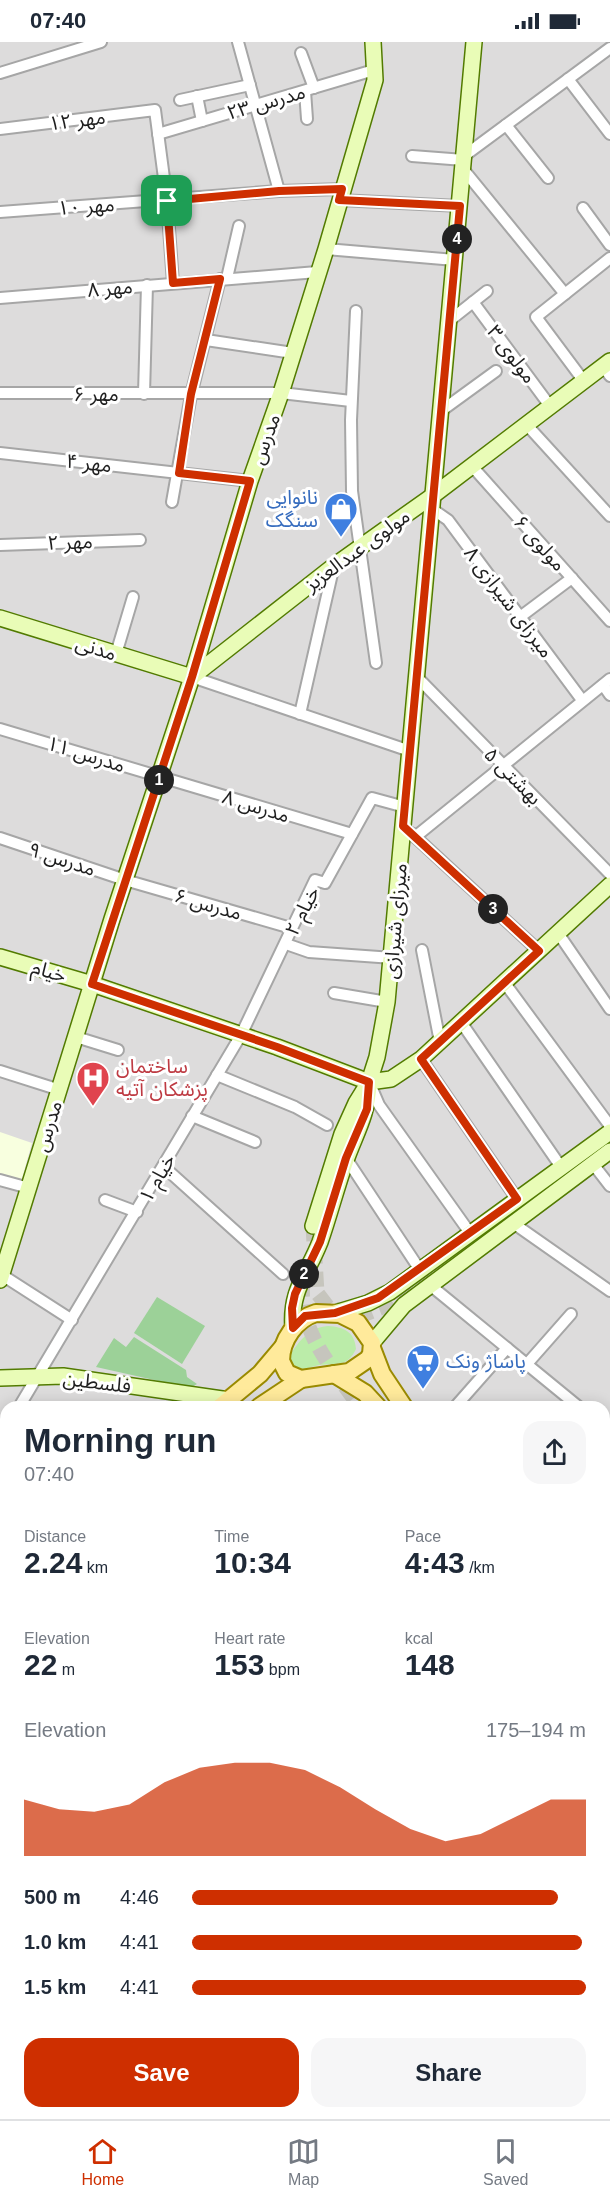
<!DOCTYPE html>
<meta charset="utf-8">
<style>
:root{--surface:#fff;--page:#f6f6f7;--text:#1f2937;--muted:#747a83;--line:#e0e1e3;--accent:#ce2f00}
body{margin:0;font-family:Arial,"Noto Sans Arabic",sans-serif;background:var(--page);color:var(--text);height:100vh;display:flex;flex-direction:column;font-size:22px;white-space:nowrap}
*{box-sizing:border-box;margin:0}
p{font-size:20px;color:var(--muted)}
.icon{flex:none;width:33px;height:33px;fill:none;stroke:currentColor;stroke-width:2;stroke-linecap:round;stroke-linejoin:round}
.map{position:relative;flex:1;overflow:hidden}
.side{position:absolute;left:0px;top:1359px;width:610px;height:718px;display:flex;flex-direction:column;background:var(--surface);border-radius:18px 18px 0 0;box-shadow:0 3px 15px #0003}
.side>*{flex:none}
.pin{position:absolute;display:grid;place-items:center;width:51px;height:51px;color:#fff;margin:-26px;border-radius:12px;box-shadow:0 3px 9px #0006}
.km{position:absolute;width:30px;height:30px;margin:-15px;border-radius:50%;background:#222;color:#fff;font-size:16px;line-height:30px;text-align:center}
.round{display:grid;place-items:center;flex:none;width:63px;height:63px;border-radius:18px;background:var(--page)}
.summary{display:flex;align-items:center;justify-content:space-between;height:102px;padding:0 24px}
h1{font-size:33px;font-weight:700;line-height:45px}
.stats{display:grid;grid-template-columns:repeat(3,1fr);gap:9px;height:102px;padding:6px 24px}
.stats div{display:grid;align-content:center}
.stats b{font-size:30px;font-weight:700}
.stats small{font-size:16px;font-weight:400}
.stats p{font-size:16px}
.chart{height:168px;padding:12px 24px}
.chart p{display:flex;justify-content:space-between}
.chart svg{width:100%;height:108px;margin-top:6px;fill:var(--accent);opacity:.7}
.button{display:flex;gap:12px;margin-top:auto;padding:12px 24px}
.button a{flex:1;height:69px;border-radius:18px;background:var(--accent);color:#fff;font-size:24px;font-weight:700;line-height:69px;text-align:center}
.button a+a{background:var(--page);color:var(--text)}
ul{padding:0 24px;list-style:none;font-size:20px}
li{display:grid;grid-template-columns:96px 72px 1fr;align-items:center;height:45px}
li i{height:15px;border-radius:8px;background:var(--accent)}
.status{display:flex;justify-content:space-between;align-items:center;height:42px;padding:0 30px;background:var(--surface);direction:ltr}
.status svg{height:16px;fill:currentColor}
.tab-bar{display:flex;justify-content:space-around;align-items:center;height:84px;border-top:2px solid var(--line);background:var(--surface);font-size:16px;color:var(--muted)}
.tab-bar a{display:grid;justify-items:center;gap:3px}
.tab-bar .on{color:var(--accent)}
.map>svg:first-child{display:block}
.residential{fill:#dddcdc;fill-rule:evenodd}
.education{fill:#f8ffdf}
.grass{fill:#bbeca9}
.forest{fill:#9cd198}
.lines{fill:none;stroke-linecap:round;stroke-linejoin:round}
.canal{stroke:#a4c4df;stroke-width:10}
.secondary-tunnel{stroke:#c6c5bd;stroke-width:15;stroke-dasharray:15 8;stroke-linecap:butt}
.street-casing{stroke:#a6a6a6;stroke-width:14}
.secondary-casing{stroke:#527b01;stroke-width:18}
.primary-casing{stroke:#9a8a00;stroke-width:20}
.street{stroke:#fff;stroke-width:10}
.secondary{stroke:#e9fcb7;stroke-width:15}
.primary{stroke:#ffea9b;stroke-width:16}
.route-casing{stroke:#fff;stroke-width:12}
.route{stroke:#ce2f00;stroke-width:8}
.labels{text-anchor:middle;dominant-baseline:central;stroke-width:6;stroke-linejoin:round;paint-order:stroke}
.street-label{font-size:20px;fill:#1f1f1f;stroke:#fff}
.shop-label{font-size:20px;fill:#366cbe;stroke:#fff;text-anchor:end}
.health-label{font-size:20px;fill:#be3a42;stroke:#fff;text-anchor:start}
</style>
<div class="status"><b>07:40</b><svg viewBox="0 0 49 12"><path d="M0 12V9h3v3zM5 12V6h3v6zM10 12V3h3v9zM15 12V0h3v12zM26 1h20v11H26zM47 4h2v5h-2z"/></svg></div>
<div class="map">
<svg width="610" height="2077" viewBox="0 0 610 2077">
<rect width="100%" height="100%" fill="#f0efe5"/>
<path class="residential" d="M0 0H610V2077H0ZM6 1365H604V2072H6Z"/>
<path class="education" d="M0 1090 32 1101 21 1140 0 1133Z"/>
<path class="grass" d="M328 1284C344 1285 355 1290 356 1307 347 1326 336 1321 319 1323 310 1325 303 1328 295 1329L287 1317C299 1300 307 1286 328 1284Z"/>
<g class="forest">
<path d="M157 1255 205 1284 182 1322 134 1291Z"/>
<path d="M134 1295 186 1328 187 1335 197 1342 190 1346 96 1325 114 1296 126 1305Z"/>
</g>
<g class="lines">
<g class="canal">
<path d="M0 1836 6 1837"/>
<path d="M604 1889 610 1890"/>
</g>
<g class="secondary-tunnel">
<path d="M313 1184 317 1251 328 1265 346 1271 365 1272 388 1263 466 1207"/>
<path d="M303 1240C297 1289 334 1328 360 1365"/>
</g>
<g class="street-casing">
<g id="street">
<path d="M238 0 279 149"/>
<path d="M301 11 314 46"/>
<path d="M0 31 101 0"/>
<path d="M568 37 610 92"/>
<path d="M305 49 307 77"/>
<path d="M197 54 202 79"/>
<path d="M180 58 250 43"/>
<path d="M506 83 548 136"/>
<path d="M0 87 155 68 167 159 173 241"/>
<path d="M158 92 374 28"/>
<path d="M412 114 464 118"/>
<path d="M464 114 610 6"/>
<path d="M463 127 565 252"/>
<path d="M339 158 460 164"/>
<path d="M583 166 610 203"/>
<path d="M0 170 279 149 342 147"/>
<path d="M326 207 455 218"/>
<path d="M227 236 239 184"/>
<path d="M0 256 317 230"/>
<path d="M473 260 550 364"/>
<path d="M356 269 351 378 352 449 376 621"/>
<path d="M449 279 487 249"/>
<path d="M206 298 293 311"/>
<path d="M603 324 610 334"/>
<path d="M583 338 536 275 610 216"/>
<path d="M0 351H281L351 359"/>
<path d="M144 352 147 243"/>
<path d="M441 369 496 329"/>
<path d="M526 382 610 474"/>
<path d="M0 411 250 439"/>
<path d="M471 423 610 579"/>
<path d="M172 460 191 353 220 237"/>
<path d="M432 467 448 478 582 658"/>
<path d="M0 503 140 498"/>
<path d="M520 575 572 536"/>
<path d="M116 612 133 555"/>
<path d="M192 635 410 709"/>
<path d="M417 635 610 832"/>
<path d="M603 643 610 653"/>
<path d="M300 672 334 523"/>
<path d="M0 687 352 792"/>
<path d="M411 791 539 909"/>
<path d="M415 795 610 637"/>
<path d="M0 796 125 838 291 886"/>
<path d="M558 891 610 967"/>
<path d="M286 902 309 910 393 916"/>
<path d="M422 908 440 1000"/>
<path d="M504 940 610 1084"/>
<path d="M334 951 387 960"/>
<path d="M461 980 561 1125"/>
<path d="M76 995 118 1008"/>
<path d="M421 1017 517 1157"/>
<path d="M0 1029 60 1048"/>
<path d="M217 1033 295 1065 327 1083"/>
<path d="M370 1042 379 1063 470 1191"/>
<path d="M192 1074 255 1100"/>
<path d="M346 1116 420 1228"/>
<path d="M593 1122 610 1144"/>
<path d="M164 1125 283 1232"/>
<path d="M0 1138 29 1146"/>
<path d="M105 1158 137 1170"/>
<path d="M513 1181 610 1249"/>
<path d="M2 1233 72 1278"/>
<path d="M430 1243 579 1365"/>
<path d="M527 1322 571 1272"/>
<path d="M19 1365 241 993 315 838 325 841 372 756 405 765"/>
<path d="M455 1365 507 1306"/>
<path d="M604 1387 610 1391"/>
<path d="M0 1397 6 1387"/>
<path d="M0 1494 6 1502"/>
<path d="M0 1628 6 1634"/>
<path d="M0 1689 6 1685"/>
<path d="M348 2072V2077"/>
<path d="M433 2072 434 2077"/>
<path d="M522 2072V2077"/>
</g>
</g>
<g class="secondary-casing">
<g id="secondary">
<path d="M0 576 192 635"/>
<path d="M192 635 335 523 435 452 610 319"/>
<path d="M0 915 92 942 277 1005 369 1040"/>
<path d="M369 1040 391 1037 421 1017 610 843"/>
<path d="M313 1184 342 1092 356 1061 369 1040 377 1015 387 960 474 0"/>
<path d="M0 1238 112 877 192 635 250 439 281 351 326 207 375 38 373 0"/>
<path d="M335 1271 368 1261 390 1250 610 1090"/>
<path d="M293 1286C290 1248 307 1233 320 1200 329 1174 336 1147 345 1121 355 1092 367 1075 369 1043"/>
<path d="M372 1301 404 1263 610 1109"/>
<path d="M0 1336 63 1334 229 1358"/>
<path d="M604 1461 610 1456"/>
<path d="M604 1475 610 1471"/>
<path d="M0 1817H6"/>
<path d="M0 1854 6 1855"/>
<path d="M604 1913H610"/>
</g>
</g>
<g class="primary-casing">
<g id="primary">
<path d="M316 1271 340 1272 358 1281 372 1301 371 1312 368 1317 349 1330 301 1337 287 1331 281 1319C281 1298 296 1277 316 1271Z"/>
<path d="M372 1306 382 1332 404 1365"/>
<path d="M334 1332 365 1351 378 1365"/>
<path d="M220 1365 260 1332 282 1306"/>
<path d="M259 1365 301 1337"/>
<path d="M0 1531 6 1526"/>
<path d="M0 1560 6 1556"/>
<path d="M604 1565 610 1569"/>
<path d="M604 1668 610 1675"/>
</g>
</g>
<use href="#street" class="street"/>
<use href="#secondary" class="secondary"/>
<use href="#primary" class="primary"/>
</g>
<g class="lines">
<g class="route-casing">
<path id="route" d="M342 147 339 158 460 164 403 784 539 909 421 1017 517 1157 378 1256 335 1271 305 1274 293 1286 292 1266 295 1252 320 1200 346 1116 367 1067 369 1040 277 1005 92 942 192 635 250 439 179 431 191 352 220 237 173 241 167 159 279 149Z"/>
</g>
<use href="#route" class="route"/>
</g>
<defs>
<g id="shop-pin" transform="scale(1.725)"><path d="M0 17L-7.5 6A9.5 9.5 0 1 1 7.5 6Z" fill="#3f7fe0" stroke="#fff"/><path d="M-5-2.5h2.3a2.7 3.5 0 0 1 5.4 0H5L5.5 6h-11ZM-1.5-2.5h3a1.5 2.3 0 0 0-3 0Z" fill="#fff"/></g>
<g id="hospital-pin" transform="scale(1.725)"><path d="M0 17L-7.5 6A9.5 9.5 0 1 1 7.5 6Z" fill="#e0444e" stroke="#fff"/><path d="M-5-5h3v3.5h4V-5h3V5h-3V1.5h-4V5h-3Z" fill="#fff"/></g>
<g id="supermarket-pin" transform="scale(1.725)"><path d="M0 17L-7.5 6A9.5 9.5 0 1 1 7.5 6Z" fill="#3f7fe0" stroke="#fff"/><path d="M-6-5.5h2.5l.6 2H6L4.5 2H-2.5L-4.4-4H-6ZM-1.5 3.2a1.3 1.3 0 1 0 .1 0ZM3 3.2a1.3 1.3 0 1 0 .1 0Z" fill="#fff"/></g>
</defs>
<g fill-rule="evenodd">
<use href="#shop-pin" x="341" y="467"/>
<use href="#hospital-pin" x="93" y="1036"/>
<use href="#supermarket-pin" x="423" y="1319"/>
</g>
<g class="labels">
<g class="street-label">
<text transform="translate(266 60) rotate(-16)">مدرس ۲۳</text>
<text transform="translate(77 78) rotate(-7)">مهر ۱۲</text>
<text transform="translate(86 164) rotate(-4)">مهر ۱۰</text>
<text transform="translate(110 246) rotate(-5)">مهر ۸</text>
<text transform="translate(512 312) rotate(53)">مولوی ۳</text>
<text x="96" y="352">مهر ۶</text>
<text transform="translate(265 397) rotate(-70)">مدرس</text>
<text transform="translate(89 421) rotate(6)">مهر ۴</text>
<text transform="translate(70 500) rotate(-2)">مهر ۲</text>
<text transform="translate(540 501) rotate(48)">مولوی ۶</text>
<text transform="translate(357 508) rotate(-36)">مولوی عبدالعزیز</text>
<text transform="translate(509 560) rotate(53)">میرزای شیرازی ۸</text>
<text transform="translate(96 606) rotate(17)">مدنی</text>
<text transform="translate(86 712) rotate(17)">مدرس ۱۱</text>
<text transform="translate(513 734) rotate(45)">بهشتی ۵</text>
<text transform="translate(256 764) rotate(17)">مدرس ۸</text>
<text transform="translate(62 817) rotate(18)">مدرس ۹</text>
<text transform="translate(208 862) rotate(16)">مدرس ۶</text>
<text transform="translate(302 869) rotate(-63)">خیام ۲</text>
<text transform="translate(395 879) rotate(-85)">میرزای شیرازی</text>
<text transform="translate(49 929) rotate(16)">خیام</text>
<text transform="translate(48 1084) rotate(-73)">مدرس</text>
<text transform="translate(157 1136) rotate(-60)">خیام ۱</text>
<text transform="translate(97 1340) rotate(7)">فلسطین</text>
</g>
<g class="shop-label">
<text x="318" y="455">نانوایی<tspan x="318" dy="23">سنگک</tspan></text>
<text x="446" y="1319" text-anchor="start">پاساژ ونک</text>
</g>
<g class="health-label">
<text x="116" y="1024">ساختمان<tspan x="116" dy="23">پزشکان آتیه</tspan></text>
</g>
</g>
</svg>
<div class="pin" style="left:167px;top:159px;background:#1e9e55"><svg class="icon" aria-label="arrive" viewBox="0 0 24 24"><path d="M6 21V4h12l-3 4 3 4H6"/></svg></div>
<b class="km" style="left:159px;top:738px">1</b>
<b class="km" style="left:304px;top:1232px">2</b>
<b class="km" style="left:493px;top:867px">3</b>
<b class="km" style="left:457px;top:197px">4</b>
<section class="side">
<div class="summary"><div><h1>Morning run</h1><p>07:40</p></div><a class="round"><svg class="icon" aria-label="share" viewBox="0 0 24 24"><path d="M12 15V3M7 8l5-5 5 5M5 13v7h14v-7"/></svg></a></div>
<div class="stats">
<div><p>Distance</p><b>2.24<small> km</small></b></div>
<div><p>Time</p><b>10:34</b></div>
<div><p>Pace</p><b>4:43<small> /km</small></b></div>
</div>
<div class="stats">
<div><p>Elevation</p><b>22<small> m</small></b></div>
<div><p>Heart rate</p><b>153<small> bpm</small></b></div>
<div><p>kcal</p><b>148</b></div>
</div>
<div class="chart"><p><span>Elevation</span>175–194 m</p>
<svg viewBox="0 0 160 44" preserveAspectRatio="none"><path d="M0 44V21L10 25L20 26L30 23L40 14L50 8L60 6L70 6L80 9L90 16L100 25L110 33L120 38L130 35L140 28L150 21L160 21V44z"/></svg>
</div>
<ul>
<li><b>500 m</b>4:46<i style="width:93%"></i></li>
<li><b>1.0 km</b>4:41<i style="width:99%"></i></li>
<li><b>1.5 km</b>4:41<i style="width:100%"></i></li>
</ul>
<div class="button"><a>Save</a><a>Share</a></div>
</section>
</div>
<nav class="tab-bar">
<a class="on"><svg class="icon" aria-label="home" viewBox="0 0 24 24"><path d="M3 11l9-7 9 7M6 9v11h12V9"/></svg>Home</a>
<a><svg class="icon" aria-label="map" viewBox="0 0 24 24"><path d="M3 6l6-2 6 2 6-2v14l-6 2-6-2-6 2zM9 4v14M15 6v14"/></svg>Map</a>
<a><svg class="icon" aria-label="saved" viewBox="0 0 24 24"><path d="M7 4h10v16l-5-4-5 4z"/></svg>Saved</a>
</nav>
